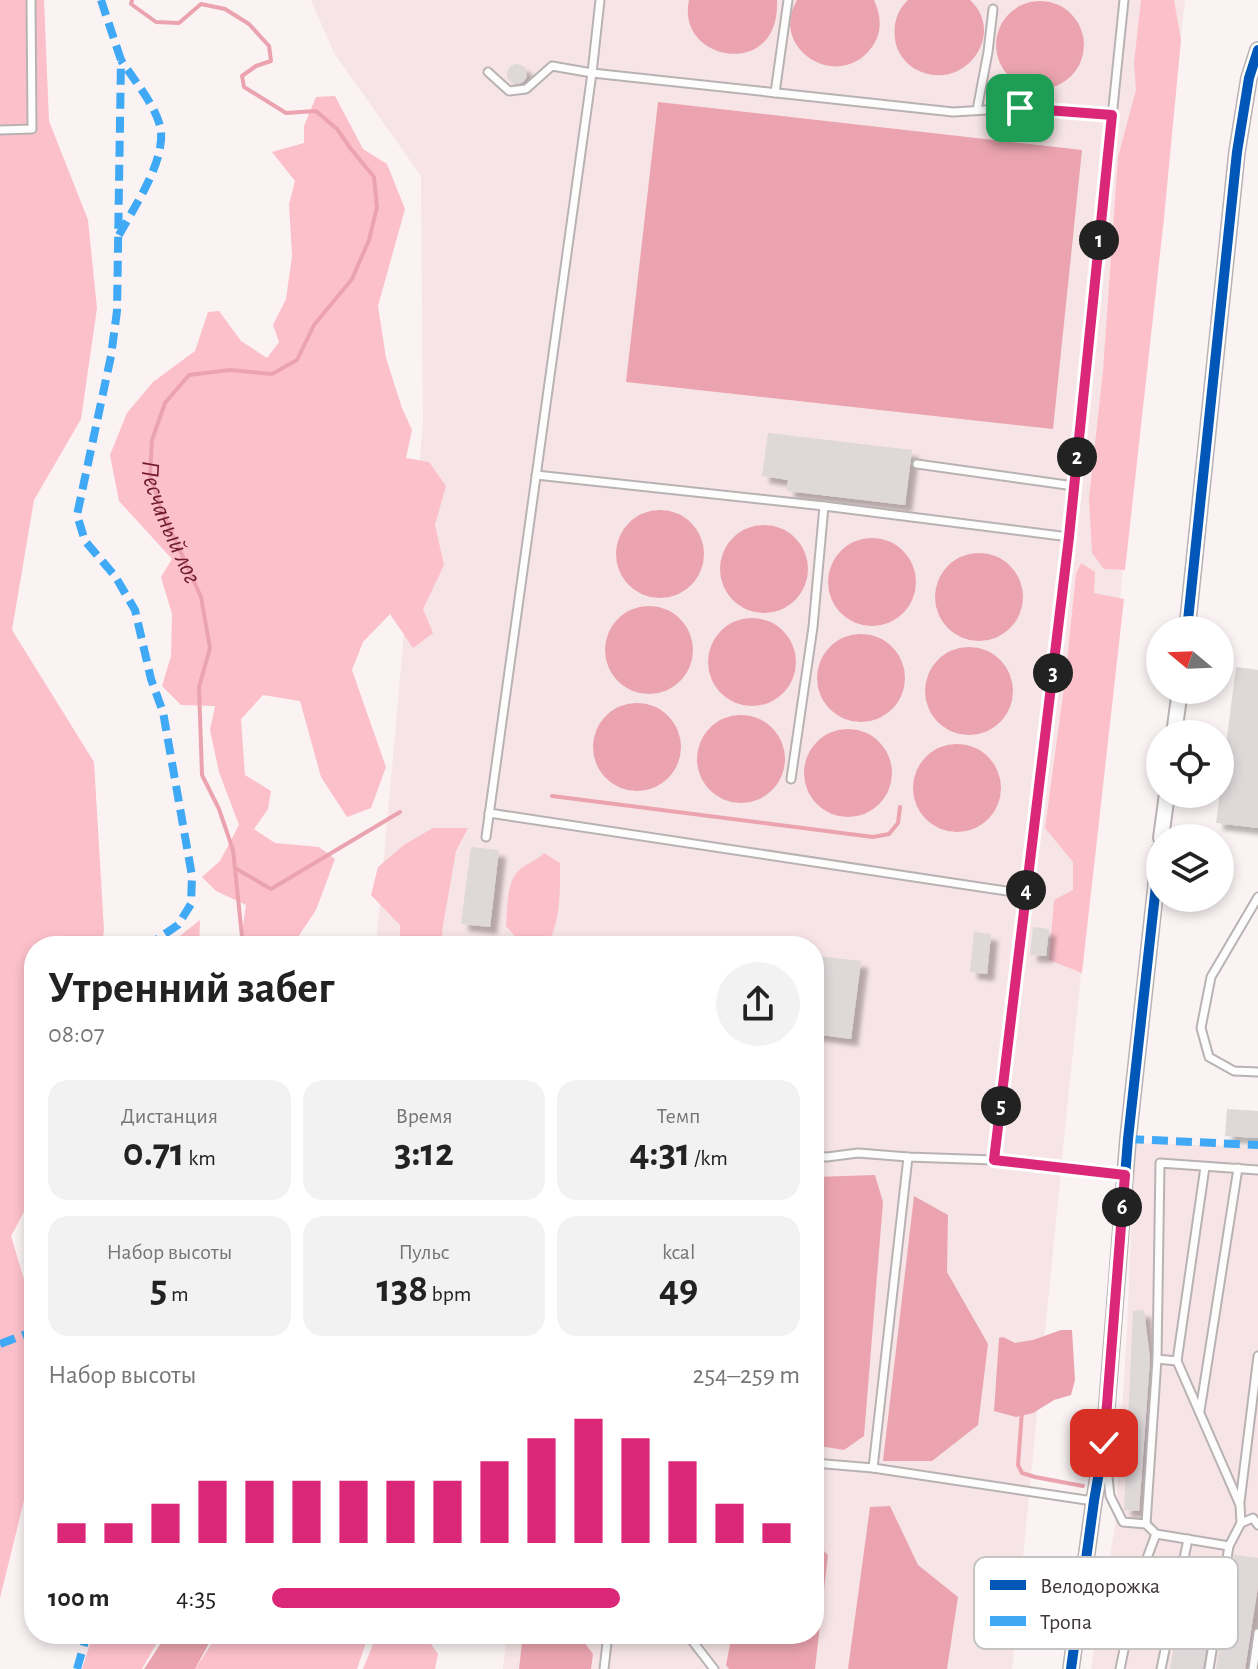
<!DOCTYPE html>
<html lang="ru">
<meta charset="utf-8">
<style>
:root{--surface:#fff;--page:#f2f2f2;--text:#222;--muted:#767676;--accent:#db2777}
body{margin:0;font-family:"Alegreya Sans",sans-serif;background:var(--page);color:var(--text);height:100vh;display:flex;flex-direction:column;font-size:30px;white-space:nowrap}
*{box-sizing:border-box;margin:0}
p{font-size:26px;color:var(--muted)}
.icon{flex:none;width:44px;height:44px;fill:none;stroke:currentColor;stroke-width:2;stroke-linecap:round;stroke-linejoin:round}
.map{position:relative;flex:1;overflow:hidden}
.drawer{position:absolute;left:24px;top:936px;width:800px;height:708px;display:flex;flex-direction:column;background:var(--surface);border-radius:32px;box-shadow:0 4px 12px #0003}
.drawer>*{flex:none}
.needle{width:52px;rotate:289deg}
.fabs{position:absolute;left:1146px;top:616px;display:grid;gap:16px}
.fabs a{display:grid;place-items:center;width:88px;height:88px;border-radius:50%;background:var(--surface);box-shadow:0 4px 12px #0003;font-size:40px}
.pin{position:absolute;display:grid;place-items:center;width:68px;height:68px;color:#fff;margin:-34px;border-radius:16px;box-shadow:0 4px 12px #0006}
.km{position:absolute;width:40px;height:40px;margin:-20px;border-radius:50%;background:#222;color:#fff;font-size:22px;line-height:40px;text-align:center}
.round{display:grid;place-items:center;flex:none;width:84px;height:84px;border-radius:42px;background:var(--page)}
.headline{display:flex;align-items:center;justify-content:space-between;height:136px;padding:0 24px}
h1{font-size:44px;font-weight:700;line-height:60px}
.figures{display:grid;grid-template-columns:repeat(3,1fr);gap:12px;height:136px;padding:8px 24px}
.figures div{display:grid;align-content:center;border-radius:20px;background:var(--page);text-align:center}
.figures b{font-size:40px;font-weight:700}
.figures small{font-size:22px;font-weight:400}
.figures p{font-size:22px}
.chart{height:224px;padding:16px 24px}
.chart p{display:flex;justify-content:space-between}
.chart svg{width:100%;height:144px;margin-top:8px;stroke:var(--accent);stroke-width:6}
ul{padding:0 24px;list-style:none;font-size:26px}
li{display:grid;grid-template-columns:128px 96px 1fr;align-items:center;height:60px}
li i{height:20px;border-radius:10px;background:var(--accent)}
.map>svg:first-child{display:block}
.built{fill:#f7e4e6}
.forest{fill:#fcc0ca}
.water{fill:#eba4af}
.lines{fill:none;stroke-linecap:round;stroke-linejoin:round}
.stream{stroke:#eba4af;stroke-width:4}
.building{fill:#ded8d9;filter:url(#shadow)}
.lane-casing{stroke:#b9b2b3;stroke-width:11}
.street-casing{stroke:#b9b2b3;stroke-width:18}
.lane{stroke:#fefdfd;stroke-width:7}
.street{stroke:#fefdfd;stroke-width:14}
.quiet{stroke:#3fa9f5;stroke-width:8;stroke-dasharray:16 8;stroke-linecap:butt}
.cycleway-casing{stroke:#fff;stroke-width:15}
.cycleway{stroke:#0057b8;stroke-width:10}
.route-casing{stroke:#fff;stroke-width:16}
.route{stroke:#db2777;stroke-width:10}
.labels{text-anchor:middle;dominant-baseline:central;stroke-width:8;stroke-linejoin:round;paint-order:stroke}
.water-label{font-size:26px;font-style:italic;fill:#711a31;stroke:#fff}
.key{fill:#fff;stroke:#c6c3c4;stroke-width:2}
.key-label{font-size:22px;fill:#403839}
</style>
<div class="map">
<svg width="1258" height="1669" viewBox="0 0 1258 1669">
<defs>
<filter id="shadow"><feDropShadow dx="7" dy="7" stdDeviation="2" flood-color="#0004"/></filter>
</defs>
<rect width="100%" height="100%" fill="#faf2f3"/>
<g class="built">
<path d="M311 0H1185L1133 474 1065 1128 1012 1669H503L507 1634H814V946H376L423 423 421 176 334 53Z"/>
<path d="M1135 1143 1258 1147V1669H1091L1115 1527 1127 1329Z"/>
</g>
<g class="forest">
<path d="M0 0H44L49 121 88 220 97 308 81 419 34 500 12 630 94 762 104 930 102 946H34V1193L11 1236 34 1313V1460L0 1598Z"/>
<path d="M1141 0H1174L1181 40 1164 218 1125 570 1104 569 1092 553 1089 498 1103 371 1118 157 1136 90 1134 63Z"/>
<path d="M335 96 363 149 387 164 405 209 378 306 386 358 402 408 412 430 406 458 429 462 446 486 435 525 444 565 423 609 433 633 413 648 390 614 363 642 352 670 386 767 371 808 347 817 321 777 300 701 263 695 241 719 245 775 271 791 268 809 254 829 275 843 319 847 335 859 316 910 292 946H240L246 905 216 891 202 877 220 861 239 825 219 772 210 730 215 706 181 705 162 686 171 656 172 614 161 577 172 559 119 501 110 455 127 413 153 382 195 351 208 312 219 311 241 341 267 358 279 342 273 325 286 299 292 256 289 204 295 181 272 152 304 143V126L316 97Z"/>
<path d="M1081 563 1095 572 1094 593 1124 599 1082 973 1049 960 1054 900 1073 890V862L1045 828 1065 680 1076 574Z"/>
<path d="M433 828H468L456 851 443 925 441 946H400V925L371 895 378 867 404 845Z"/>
<path d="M544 853 560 863C560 891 561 921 547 946 521 946 523 945 506 926 508 907 505 879 523 867 532 861 536 861 544 853Z"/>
<path d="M200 920 199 946H167Z"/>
<path d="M93 1634H162L142 1669H82Z"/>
<path d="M218 1634H369L357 1669H195Z"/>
<path d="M377 1634H424L438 1654 435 1669H363Z"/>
</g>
<g class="water">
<path d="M689 0H777C781 81 675 62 689 0Z"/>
<path d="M797 0H874C881 16 883 32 872 47 839 93 768 49 797 0Z"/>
<path d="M908 0H970C1008 35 962 95 915 69 905 63 896 51 895 39 893 24 897 10 908 0Z"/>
<circle cx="1040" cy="45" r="44"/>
<path d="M658 102 1082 150 1053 429 626 382Z"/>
<circle cx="660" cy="554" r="44"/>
<circle cx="764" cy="569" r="44"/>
<circle cx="872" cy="582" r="44"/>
<circle cx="979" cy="597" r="44"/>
<circle cx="649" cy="650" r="44"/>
<circle cx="752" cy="662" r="44"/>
<circle cx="861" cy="678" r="44"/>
<circle cx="969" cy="691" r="44"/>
<circle cx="637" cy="747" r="44"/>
<circle cx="741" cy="759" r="44"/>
<circle cx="848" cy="773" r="44"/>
<circle cx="957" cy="788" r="44"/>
<path d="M875 1175 883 1202 864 1436 844 1450 814 1445V1177Z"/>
<path d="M914 1196 948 1215 947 1272 988 1344 978 1425 932 1461H883Z"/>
<path d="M1061 1330H1072L1075 1380 1071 1395 1054 1400 1033 1413 1016 1417 994 1411 999 1338 1003 1337 1015 1343 1033 1340Z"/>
<path d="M890 1506 918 1565 958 1597 947 1669H848L870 1507Z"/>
<path d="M814 1541 828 1555 815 1669H729L726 1665 732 1634H814Z"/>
<path d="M167 1634H214L195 1669H144Z"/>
<path d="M523 1634H578L593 1654 591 1669H519Z"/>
</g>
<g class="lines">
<g class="stream">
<path id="s1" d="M132 0 131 4 156 22 179 23 201 4 225 9 249 24 269 46 271 61 256 66 242 76 244 87 286 113 316 111 337 129 351 149 374 177 377 207 369 240 352 279 314 325 297 360 272 374 230 370 189 375 165 403 152 440 150 475 162 511 201 597 210 648 199 687 202 775 219 809 233 850 243 946"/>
<path d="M552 796 873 837 889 834 898 823 900 807"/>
<path d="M235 868 271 889 400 812"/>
<path d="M1022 1411 1018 1465 1022 1473 1035 1477 1083 1486"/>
</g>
</g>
<g class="building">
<circle cx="517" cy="74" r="10"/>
<path d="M768 433 912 450 905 505 787 491 788 480 762 476Z"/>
<path d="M1236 667 1258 670V828L1216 823Z"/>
<path d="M471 847 499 850 490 927 461 924Z"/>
<path d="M1033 927 1049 929 1046 956 1030 955Z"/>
<path d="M974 932 991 934 987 974 970 972Z"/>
<path d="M816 956 861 961 851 1039 814 1034Z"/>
<path d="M1227 1109 1258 1111V1138L1225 1136Z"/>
<path d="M1144 1310 1150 1359 1139 1511 1124 1510 1133 1311Z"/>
<path d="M1234 1555 1258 1558V1586L1245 1669H1216Z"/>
<path d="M1188 1571 1218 1576 1203 1669H1170Z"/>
</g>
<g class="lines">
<g class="lane-casing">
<g id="lane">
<path d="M488 72 509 91 526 89 552 66 592 73 953 112 1020 108 1112 115"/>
<path d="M775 93 788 0"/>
<path d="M977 110 988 52 993 9"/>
<path d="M0 130 32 129 31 0"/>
<path d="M917 464 1074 486"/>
<path d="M536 475 824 506 1069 537"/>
<path d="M791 779 813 627 824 506"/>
<path d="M489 813 1026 894"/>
<path d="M486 837 592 73 600 0"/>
<path d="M1258 897 1211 977 1201 1028 1209 1057 1234 1071 1258 1072"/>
<path d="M814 1156 827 1157 858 1153 908 1157 994 1160 1125 1175"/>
<path d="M994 1160 1069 537 1124 0"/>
<path d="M1157 1359 1177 1361 1240 1505 1241 1523"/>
<path d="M1177 1361 1205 1167"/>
<path d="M1200 1411 1238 1168"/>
<path d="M1106 1458 1110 1496 1123 1522 1146 1524 1156 1534 1229 1546 1241 1523 1253 1518 1258 1525"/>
<path d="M814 1463 873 1468 1093 1501"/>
<path d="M873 1468 908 1157"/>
<path d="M1240 1502 1258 1356"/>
<path d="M1146 1524 1157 1359 1160 1163 1258 1170"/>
<path d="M687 1634 714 1669"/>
<path d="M604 1669 608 1634"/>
<path d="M1120 1669 1138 1582 1156 1534"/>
<path d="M1161 1669 1188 1539"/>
<path d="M1209 1669 1229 1546"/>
<path d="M1253 1669 1258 1633"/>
</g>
</g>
<g class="street-casing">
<g id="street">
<path d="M1187 630 1237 152 1249 78 1258 50"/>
<path d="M1174 734 1180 690"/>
<path d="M1161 838 1167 794"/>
<path d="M1071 1669 1094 1501 1104 1443 1128 1139 1160 849"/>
</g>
</g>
<use href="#lane" class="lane"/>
<use href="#street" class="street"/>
<g class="quiet">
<path d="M101 0 121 60 117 311 111 356 77 515 85 541 115 576 135 610 151 679 163 712 192 876 191 904 178 925 147 946"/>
<path d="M119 235C134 207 164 164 161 131 158 108 133 79 121 60"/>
<path d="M1128 1139 1258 1145"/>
<path d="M0 1344 34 1331"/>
<path d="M77 1669 87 1634"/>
</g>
<g class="cycleway-casing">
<g id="cycleway">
<path d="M1187 630 1237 152 1249 78 1258 50"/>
<path d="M1071 1669 1094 1501 1104 1443 1128 1139 1160 849"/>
</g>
</g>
<use href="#cycleway" class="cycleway"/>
</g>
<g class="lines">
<g class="route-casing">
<path id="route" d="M1020 108 1112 115 1069 537 994 1160 1125 1175 1104 1443"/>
</g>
<use href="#route" class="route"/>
</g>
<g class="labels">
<g class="water-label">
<text stroke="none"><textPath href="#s1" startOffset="876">Песчаный лог</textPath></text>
</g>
</g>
<rect x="974" y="1557" width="264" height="92" rx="12" class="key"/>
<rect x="990" y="1580" width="36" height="10" fill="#0057b8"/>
<rect x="990" y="1616" width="36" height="10" fill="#3fa9f5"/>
<g class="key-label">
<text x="1040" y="1593">Велодорожка</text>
<text x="1040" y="1629">Тропа</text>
</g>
</svg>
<div class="fabs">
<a><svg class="needle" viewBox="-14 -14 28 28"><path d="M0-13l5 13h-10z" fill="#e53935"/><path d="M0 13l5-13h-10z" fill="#767676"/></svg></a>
<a><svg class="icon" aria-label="locate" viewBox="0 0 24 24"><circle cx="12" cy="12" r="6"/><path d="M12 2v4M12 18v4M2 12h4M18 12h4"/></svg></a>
<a><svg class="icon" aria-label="layers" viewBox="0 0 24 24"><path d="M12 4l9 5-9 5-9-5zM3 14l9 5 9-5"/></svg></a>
</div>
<div class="pin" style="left:1020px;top:108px;background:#1e9e55"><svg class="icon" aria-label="arrive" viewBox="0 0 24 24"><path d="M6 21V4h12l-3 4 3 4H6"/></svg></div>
<div class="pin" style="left:1104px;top:1443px;background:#d93025"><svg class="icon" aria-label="check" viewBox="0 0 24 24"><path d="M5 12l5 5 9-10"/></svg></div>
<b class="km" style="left:1099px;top:240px">1</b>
<b class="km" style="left:1077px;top:457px">2</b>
<b class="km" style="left:1053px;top:673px">3</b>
<b class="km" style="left:1026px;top:890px">4</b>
<b class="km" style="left:1001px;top:1106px">5</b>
<b class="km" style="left:1122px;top:1207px">6</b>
<section class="drawer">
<div class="headline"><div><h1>Утренний забег</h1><p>08:07</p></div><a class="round"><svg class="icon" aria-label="share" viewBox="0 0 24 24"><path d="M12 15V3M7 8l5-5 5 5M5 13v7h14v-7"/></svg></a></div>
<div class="figures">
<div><p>Дистанция</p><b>0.71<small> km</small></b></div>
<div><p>Время</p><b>3:12</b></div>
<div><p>Темп</p><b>4:31<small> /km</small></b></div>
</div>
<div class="figures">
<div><p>Набор высоты</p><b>5<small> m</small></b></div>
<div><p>Пульс</p><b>138<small> bpm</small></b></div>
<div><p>kcal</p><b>49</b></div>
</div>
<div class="chart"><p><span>Набор высоты</span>254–259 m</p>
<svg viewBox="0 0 160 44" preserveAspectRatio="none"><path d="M5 44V38M15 44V38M25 44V32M35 44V25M45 44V25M55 44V25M65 44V25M75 44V25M85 44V25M95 44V19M105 44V12M115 44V6M125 44V12M135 44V19M145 44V32M155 44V38"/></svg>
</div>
<ul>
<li><b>100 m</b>4:35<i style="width:66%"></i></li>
</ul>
</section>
</div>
